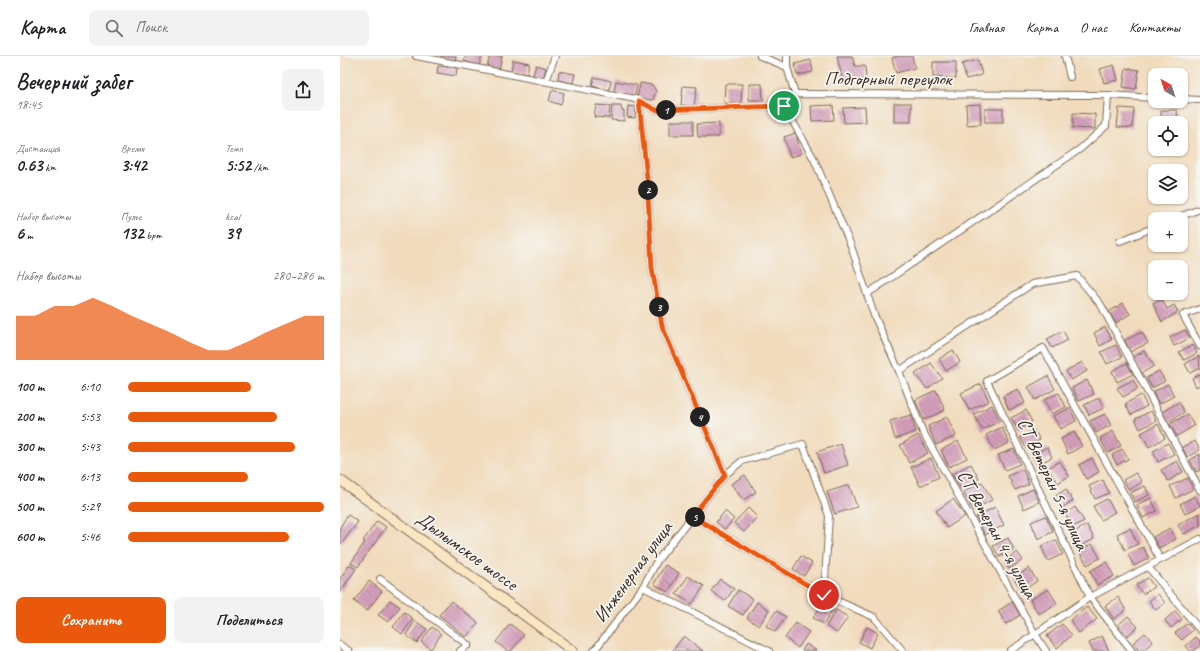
<!DOCTYPE html>
<html lang="ru">
<meta charset="utf-8">
<style>
:root{--surface:#fff;--page:#f2f2f2;--text:#202124;--muted:#757577;--line:#e0e0e0;--accent:#ea580c}
body{margin:0;font-family:Caveat,sans-serif;background:var(--page);color:var(--text);height:100vh;display:flex;flex-direction:column;font-size:15px;white-space:nowrap}
*{box-sizing:border-box;margin:0}
p{font-size:13px;color:var(--muted)}
.icon{flex:none;width:22px;height:22px;fill:none;stroke:currentColor;stroke-width:2;stroke-linecap:round;stroke-linejoin:round}
.map{position:relative;flex:1;overflow:hidden}
.details{display:flex;flex-direction:column;background:var(--surface);width:340px}
.details>*{flex:none}
.needle{width:26px;rotate:321deg}
.fabs{position:absolute;left:808px;top:12px;display:grid;gap:8px}
.fabs a{display:grid;place-items:center;width:40px;height:40px;border-radius:8px;background:var(--surface);box-shadow:0 1px 3px #0004;font-size:20px}
.pin{position:absolute;display:grid;place-items:center;width:34px;height:34px;color:#fff;margin:-17px;border:2px solid #fff;border-radius:50%;box-shadow:0 1px 4px #0007}
.km{position:absolute;width:20px;height:20px;margin:-10px;border-radius:50%;background:#222;color:#fff;font-size:11px;line-height:20px;text-align:center}
.round{display:grid;place-items:center;flex:none;width:42px;height:42px;border-radius:8px;background:var(--page)}
.overview{display:flex;align-items:center;justify-content:space-between;height:68px;padding:0 16px}
h1{font-size:22px;font-weight:700;line-height:30px}
.figures{display:grid;grid-template-columns:repeat(3,1fr);gap:6px;height:68px;padding:4px 16px}
.figures div{display:grid;align-content:center}
.figures b{font-size:17px;font-weight:700}
.figures small{font-size:11px;font-weight:400}
.figures p{font-size:11px}
.chart{height:112px;padding:8px 16px}
.chart p{display:flex;justify-content:space-between}
.chart svg{width:100%;height:72px;margin-top:4px;fill:var(--accent);opacity:.7}
.cta{display:flex;gap:8px;margin-top:auto;padding:8px 16px}
.cta a{flex:1;height:46px;border-radius:8px;background:var(--accent);color:#fff;font-size:16px;font-weight:700;line-height:46px;text-align:center}
.cta a+a{background:var(--page);color:var(--text)}
ul{padding:0 16px;list-style:none;font-size:13px}
li{display:grid;grid-template-columns:64px 48px 1fr;align-items:center;height:30px}
li i{height:10px;border-radius:5px;background:var(--accent)}
header{display:flex;align-items:center;gap:24px;box-sizing:border-box;height:56px;padding:0 20px;background:var(--surface);border-bottom:1px solid var(--line)}
header strong{font-size:19px}
nav{display:flex;gap:22px;margin-inline-start:auto;font-size:14px}
.search{width:280px;height:36px;background:var(--page);display:flex;align-items:center;gap:10px;box-sizing:border-box;padding:0 14px;border-radius:8px;color:var(--muted);font-size:15px}
main{display:flex;flex:1;min-height:0}
.map>svg:first-child{display:block}
.building{fill:url(#building-back-hatch)}
.lines{fill:none;stroke-linecap:round;stroke-linejoin:round}
.street-casing{stroke:#7b6855;stroke-width:8}
.secondary-casing{stroke:#7b6855;stroke-width:11}
.street{stroke:#fff;stroke-width:6}
.secondary{stroke:#fbe6c3;stroke-width:9}
.route-casing{stroke:#fff;stroke-width:8}
.route{stroke:#ea580c;stroke-width:5}
.labels{text-anchor:middle;dominant-baseline:central;stroke-width:3.5;stroke-linejoin:round;paint-order:stroke}
.street-label{font-size:19px;fill:#3b2a1e;stroke:#f6f6f2}
</style>
<header>
<strong>Карта</strong>
<div class="search"><svg class="icon" aria-label="search" viewBox="0 0 24 24"><circle cx="10" cy="10" r="6"/><path d="M15 15l6 6"/></svg>Поиск</div>
<nav><a>Главная</a><a>Карта</a><a>О нас</a><a>Контакты</a></nav>
</header>
<main>
<section class="details">
<div class="overview"><div><h1>Вечерний забег</h1><p>18:45</p></div><a class="round"><svg class="icon" aria-label="share" viewBox="0 0 24 24"><path d="M12 15V3M7 8l5-5 5 5M5 13v7h14v-7"/></svg></a></div>
<div class="figures">
<div><p>Дистанция</p><b>0.63<small> km</small></b></div>
<div><p>Время</p><b>3:42</b></div>
<div><p>Темп</p><b>5:52<small> /km</small></b></div>
</div>
<div class="figures">
<div><p>Набор высоты</p><b>6<small> m</small></b></div>
<div><p>Пульс</p><b>132<small> bpm</small></b></div>
<div><p>kcal</p><b>39</b></div>
</div>
<div class="chart"><p><span>Набор высоты</span>280–286 m</p>
<svg viewBox="0 0 160 44" preserveAspectRatio="none"><path d="M0 44V17L10 17L20 11L30 11L40 6L50 11L60 17L70 22L80 27L90 33L100 38L110 38L120 33L130 27L140 22L150 17L160 17V44z"/></svg>
</div>
<ul>
<li><b>100 m</b>6:10<i style="width:63%"></i></li>
<li><b>200 m</b>5:53<i style="width:76%"></i></li>
<li><b>300 m</b>5:43<i style="width:85%"></i></li>
<li><b>400 m</b>6:13<i style="width:61%"></i></li>
<li><b>500 m</b>5:29<i style="width:100%"></i></li>
<li><b>600 m</b>5:46<i style="width:82%"></i></li>
</ul>
<div class="cta"><a>Сохранить</a><a>Поделиться</a></div>
</section>
<div class="map">
<svg width="860" height="595" viewBox="0 0 860 595">
<defs>
<pattern id="building-back-hatch" width="6" height="6" patternUnits="userSpaceOnUse"><rect width="6" height="6" fill="#d49fbc"/><path d="M-1 5l2 2M0 0l6 6M5-1l2 2" fill="none" stroke="#ad8298"/></pattern>
</defs>
<rect width="100%" height="100%" fill="#f6f6f2"/>
<filter id="ink" filterUnits="userSpaceOnUse"><feTurbulence type="fractalNoise" baseFrequency=".025" numOctaves="2"/><feDisplacementMap in="SourceGraphic" scale="8" xChannelSelector="R" yChannelSelector="G"/><feConvolveMatrix kernelMatrix="1 2 1 2 8 2 1 2 1" color-interpolation-filters="sRGB"/></filter>
<filter id="wash" filterUnits="userSpaceOnUse"><feTurbulence type="fractalNoise" baseFrequency=".012" numOctaves="4" result="noise"/><feDisplacementMap in="SourceGraphic" scale="16" xChannelSelector="R" yChannelSelector="G"/><feGaussianBlur stdDeviation="0.9" result="paint"/><feColorMatrix in="noise" values="0 0 0 0 0 0 0 0 0 0 0 0 0 0 0 0 0 1.4 0 .05"/><feComposite in="paint" operator="in"/></filter>
<g filter="url(#wash)">
<rect width="100%" height="100%" fill="#f1dbbc"/>
<g id="blocks">
<g class="building">
<path d="M101 0H116L115 5 101 2Z"/>
<path d="M126 0H142L139 10 124 5Z"/>
<path d="M150 0H162L159 14 147 11Z"/>
<path d="M497 0H512L515 10H525L526 23 503 26Z"/>
<path d="M558 0H572L575 12 556 17 552 2Z"/>
<path d="M173 4 189 7 187 18 171 15Z"/>
<path d="M471 4 473 16 457 19 455 8Z"/>
<path d="M638 4 642 19 626 23 622 8Z"/>
<path d="M593 6H616V22L593 21Z"/>
<path d="M196 9 206 12 203 22 193 19Z"/>
<path d="M774 9 778 24 764 27 760 13Z"/>
<path d="M98 10 117 12 116 20 97 17Z"/>
<path d="M786 12 799 14 796 33 783 31Z"/>
<path d="M219 15 235 18 233 27 218 24Z"/>
<path d="M254 21 271 25 269 34 252 30Z"/>
<path d="M276 25 297 29 295 40 274 37Z"/>
<path d="M300 27 312 29 316 35 313 44 297 42Z"/>
<path d="M385 28H402L401 48 384 47Z"/>
<path d="M409 28H422L423 44H409Z"/>
<path d="M343 30 357 31 354 50 341 49Z"/>
<path d="M212 34 224 37 221 49 209 45Z"/>
<rect x="554" y="47" width="17" height="19"/>
<path d="M640 48 641 68 627 69 626 49Z"/>
<path d="M256 49 270 50 269 62 254 61Z"/>
<path d="M493 49 494 64 472 65 471 50Z"/>
<path d="M272 50H281L282 55H284V65L271 64Z"/>
<path d="M288 50 296 51 295 62 287 61Z"/>
<path d="M525 51 526 66 504 67 503 52Z"/>
<path d="M779 52 794 53 792 72 777 71Z"/>
<rect x="645" y="53" width="18" height="13"/>
<path d="M821 54H837L838 67H821Z"/>
<path d="M733 57 755 58V73L733 72Z"/>
<rect x="330" y="65" width="23" height="14"/>
<path d="M379 67V81H358L357 68Z"/>
<path d="M456 77 461 98 450 101 444 81Z"/>
<path d="M822 244 827 253 834 249 838 256 822 266 813 247Z"/>
<path d="M783 247 790 258 776 267 769 256Z"/>
<path d="M765 271 772 283 760 290 754 277Z"/>
<path d="M845 274 850 282 834 290 830 281Z"/>
<path d="M723 275 728 284 712 292 707 283Z"/>
<path d="M802 276 808 287 790 296 785 284Z"/>
<path d="M776 289 782 301 767 308 761 296Z"/>
<path d="M853 289 857 297 844 304 839 296Z"/>
<path d="M613 294 620 306 606 315 599 303Z"/>
<path d="M804 295 814 310 802 317 792 302Z"/>
<path d="M859 300 860 312 850 317 845 308Z"/>
<path d="M742 306 747 315 731 324 726 315Z"/>
<path d="M591 307 602 322 587 333 575 318Z"/>
<path d="M787 307 793 318 777 326 772 315Z"/>
<path d="M819 315 825 325 812 332 807 322Z"/>
<path d="M860 318V329L856 331 852 322Z"/>
<path d="M708 320 715 333 695 344 688 331Z"/>
<path d="M747 324 754 338 739 345 732 332Z"/>
<path d="M793 324 798 333 783 341 777 332Z"/>
<path d="M641 328 649 345 629 354 621 337Z"/>
<path d="M828 328 834 340 819 348 813 336Z"/>
<path d="M678 333 685 347 669 354 663 340Z"/>
<path d="M596 334 605 354 584 364 575 344Z"/>
<path d="M719 337 726 351 711 358 704 344Z"/>
<path d="M801 339 807 350 791 359 785 348Z"/>
<path d="M759 342 764 352 749 359 744 349Z"/>
<path d="M839 346 844 356 828 366 822 356Z"/>
<path d="M652 349 660 365 642 374 634 358Z"/>
<path d="M730 352 736 365 720 373 713 360Z"/>
<path d="M686 354 692 366 678 374 671 362Z"/>
<path d="M811 355 816 365 800 373 795 363Z"/>
<path d="M765 358 771 369 756 377 750 365Z"/>
<path d="M847 358 854 370 837 380 830 368Z"/>
<path d="M571 359 576 376 555 383 550 365Z"/>
<path d="M607 361 616 380 596 389 588 370Z"/>
<path d="M818 368 825 382 809 391 801 377Z"/>
<path d="M662 371 669 387 654 394 646 379Z"/>
<path d="M694 374 700 384 686 392 680 381Z"/>
<path d="M773 375 781 390 768 397 760 382Z"/>
<path d="M734 376 742 390 728 398 721 383Z"/>
<path d="M578 379 588 397 569 407 560 389Z"/>
<path d="M618 385 627 402 609 411 601 394Z"/>
<path d="M855 385 860 394 847 401 842 391Z"/>
<path d="M828 387 834 398 818 406 813 395Z"/>
<path d="M501 388 508 409 484 417 477 396Z"/>
<path d="M707 391 712 401 697 409 692 399Z"/>
<path d="M674 393 680 408 665 414 658 399Z"/>
<path d="M782 393 788 403 777 409 772 399Z"/>
<path d="M860 398V414L856 416 850 404Z"/>
<path d="M591 402 599 421 580 430 571 411Z"/>
<path d="M752 402 759 416 746 423 739 409Z"/>
<path d="M720 405 729 420 718 427 708 412Z"/>
<path d="M837 405 843 416 828 425 821 414Z"/>
<path d="M631 408 639 423 621 433 612 418Z"/>
<path d="M683 413 689 428 675 434 668 420Z"/>
<path d="M796 417 802 426 789 434 783 424Z"/>
<path d="M405 419 416 436 403 444 391 428Z"/>
<path d="M848 422 853 433 836 442 830 430Z"/>
<path d="M763 424 769 437 755 443 749 430Z"/>
<path d="M642 426 652 444 633 454 623 436Z"/>
<path d="M509 429 517 451 495 458 487 436Z"/>
<path d="M805 430 809 439 795 446 790 437Z"/>
<path d="M693 433 699 446 684 453 678 440Z"/>
<path d="M726 433 733 445 721 452 714 441Z"/>
<path d="M855 440 860 450 845 458 840 448Z"/>
<path d="M811 442 817 455 803 462 797 449Z"/>
<path d="M613 443 625 460 607 472 596 455Z"/>
<path d="M767 443 775 456 761 464 753 450Z"/>
<path d="M655 451 664 469 645 479 636 461Z"/>
<path d="M735 451 744 465 733 471 725 458Z"/>
<path d="M408 452 417 461 404 476 394 467Z"/>
<path d="M385 455 394 463 385 473 376 466Z"/>
<path d="M859 457 860 469 844 478 838 469Z"/>
<path d="M8 459 18 466 2 487H0V471Z"/>
<path d="M706 460 713 476 698 483 691 466Z"/>
<path d="M37 465 46 471 18 511 11 507 25 486 23 485Z"/>
<path d="M747 469 754 483 739 491 732 477Z"/>
<path d="M790 472 798 488 785 494 777 478Z"/>
<path d="M830 472 836 483 819 492 813 481Z"/>
<path d="M668 482 674 493 659 501 653 490Z"/>
<path d="M716 484 723 498 708 505 701 490Z"/>
<path d="M752 488 760 502 747 509 739 495Z"/>
<path d="M803 491 809 502 794 510 788 499Z"/>
<path d="M677 496 683 504 669 513 664 505Z"/>
<path d="M461 500 472 507 464 520 453 513Z"/>
<path d="M766 506 774 520 757 529 750 515Z"/>
<path d="M9 509 16 513 0 536V523Z"/>
<path d="M325 509 339 517 328 536 314 528Z"/>
<path d="M689 512 697 525 682 535 674 522Z"/>
<path d="M348 520 364 530 352 548 336 538Z"/>
<path d="M808 522 814 531 803 538 796 529Z"/>
<path d="M380 523 394 533 385 545 371 535Z"/>
<path d="M29 525 42 535 27 555 14 545Z"/>
<path d="M708 533 717 547 699 558 690 544Z"/>
<path d="M398 534 413 543 403 559 388 550Z"/>
<path d="M818 538 825 547 816 554 809 545Z"/>
<path d="M778 541 786 554 774 563 765 550Z"/>
<path d="M50 544 60 551 48 566 38 559Z"/>
<path d="M111 545 138 567 126 581 99 559Z"/>
<path d="M484 545 494 551 484 568 473 562Z"/>
<path d="M417 546 429 554 419 570 407 562Z"/>
<path d="M672 546 680 559 666 568 658 555Z"/>
<path d="M747 551 757 563 739 577 730 564Z"/>
<path d="M496 554 508 561 497 577 486 570Z"/>
<path d="M436 555 446 561 435 576 426 570Z"/>
<path d="M835 555 842 563 831 572 825 564Z"/>
<path d="M64 556 73 563 62 578 53 571Z"/>
<path d="M788 560 798 571 787 580 778 569Z"/>
<path d="M75 565 87 573 77 587 66 579Z"/>
<path d="M456 567 469 576 458 592 445 582Z"/>
<path d="M847 567 853 574 842 584 835 577Z"/>
<path d="M170 568 184 579 171 595H167L156 586Z"/>
<path d="M722 568 732 579 717 592 707 580Z"/>
<path d="M92 571 101 578 91 593 81 586Z"/>
<path d="M527 571 538 577 530 592 519 586Z"/>
<path d="M805 577 813 586 802 595H799L793 587Z"/>
<path d="M344 580 363 595H332Z"/>
<path d="M762 580 769 595H753L749 587Z"/>
<path d="M856 581 860 585V590L854 595H850L846 590Z"/>
<path d="M466 588 477 595H462Z"/>
</g>
</g>
</g>
<g filter="url(#ink)">
<use href="#blocks" fill-opacity="0" stroke="#7b6855" stroke-width="1"/>
<g class="lines">
<g class="street-casing">
<g id="street">
<path d="M76 0 295 43 316 54 444 50 455 38 768 39 815 42"/>
<path d="M420 0 447 11"/>
<path d="M447 0V11L455 38"/>
<path d="M725 0 730 21"/>
<path d="M206 25 215 0"/>
<path d="M841 43 860 44"/>
<path d="M444 50 474 103 511 190 534 259 559 315 582 374 695 578 706 595"/>
<path d="M834 163 860 153"/>
<path d="M780 185 815 171"/>
<path d="M527 238 740 93 766 70 768 39"/>
<path d="M860 253 843 259 860 290"/>
<path d="M559 315 692 228 737 220 761 249 860 434"/>
<path d="M385 419 402 405 463 388 489 460 484 539"/>
<path d="M352 460 484 539 534 561 563 595"/>
<path d="M808 511 860 574"/>
<path d="M40 523 128 589 120 595"/>
<path d="M303 531 429 595"/>
<path d="M0 589 9 595"/>
<path d="M254 595 303 531 317 505 385 419 322 270 312 212 307 123 299 45"/>
<path d="M670 595 750 541 860 483"/>
<path d="M792 595 750 541 647 325 703 292 820 503"/>
</g>
</g>
<g class="secondary-casing">
<path id="secondary" d="M0 424 233 595"/>
</g>
<use href="#street" class="street"/>
<use href="#secondary" class="secondary"/>
</g>
</g>
<g class="lines" filter="url(#ink)">
<g class="route-casing">
<path id="route" d="M444 50 316 54 299 45 307 123 312 212 322 270 385 419 352 460 484 539"/>
</g>
<use href="#route" class="route"/>
</g>
<g class="labels">
<g class="street-label">
<text x="548" y="23">Подгорный переулок</text>
<text transform="translate(713 428) rotate(65)">СТ Ветеран 5-я улица</text>
<text transform="translate(657 478) rotate(61)">СТ Ветеран 4-я улица</text>
<text transform="translate(127 495) rotate(36)">Дылымское шоссе</text>
<text transform="translate(293 516) rotate(-54)">Инженерная улица</text>
</g>
</g>
</svg>
<div class="fabs">
<a><svg class="needle" viewBox="-14 -14 28 28"><path d="M0-13l5 13h-10z" fill="#e53935"/><path d="M0 13l5-13h-10z" fill="#757577"/></svg></a>
<a><svg class="icon" aria-label="locate" viewBox="0 0 24 24"><circle cx="12" cy="12" r="6"/><path d="M12 2v4M12 18v4M2 12h4M18 12h4"/></svg></a>
<a><svg class="icon" aria-label="layers" viewBox="0 0 24 24"><path d="M12 4l9 5-9 5-9-5zM3 14l9 5 9-5"/></svg></a>
<a>+</a>
<a>−</a>
</div>
<div class="pin" style="left:444px;top:50px;background:#1e9e55"><svg class="icon" aria-label="arrive" viewBox="0 0 24 24"><path d="M6 21V4h12l-3 4 3 4H6"/></svg></div>
<div class="pin" style="left:484px;top:539px;background:#d93025"><svg class="icon" aria-label="check" viewBox="0 0 24 24"><path d="M5 12l5 5 9-10"/></svg></div>
<b class="km" style="left:326px;top:54px">1</b>
<b class="km" style="left:308px;top:134px">2</b>
<b class="km" style="left:319px;top:251px">3</b>
<b class="km" style="left:360px;top:361px">4</b>
<b class="km" style="left:355px;top:461px">5</b>
</div>
</main>
